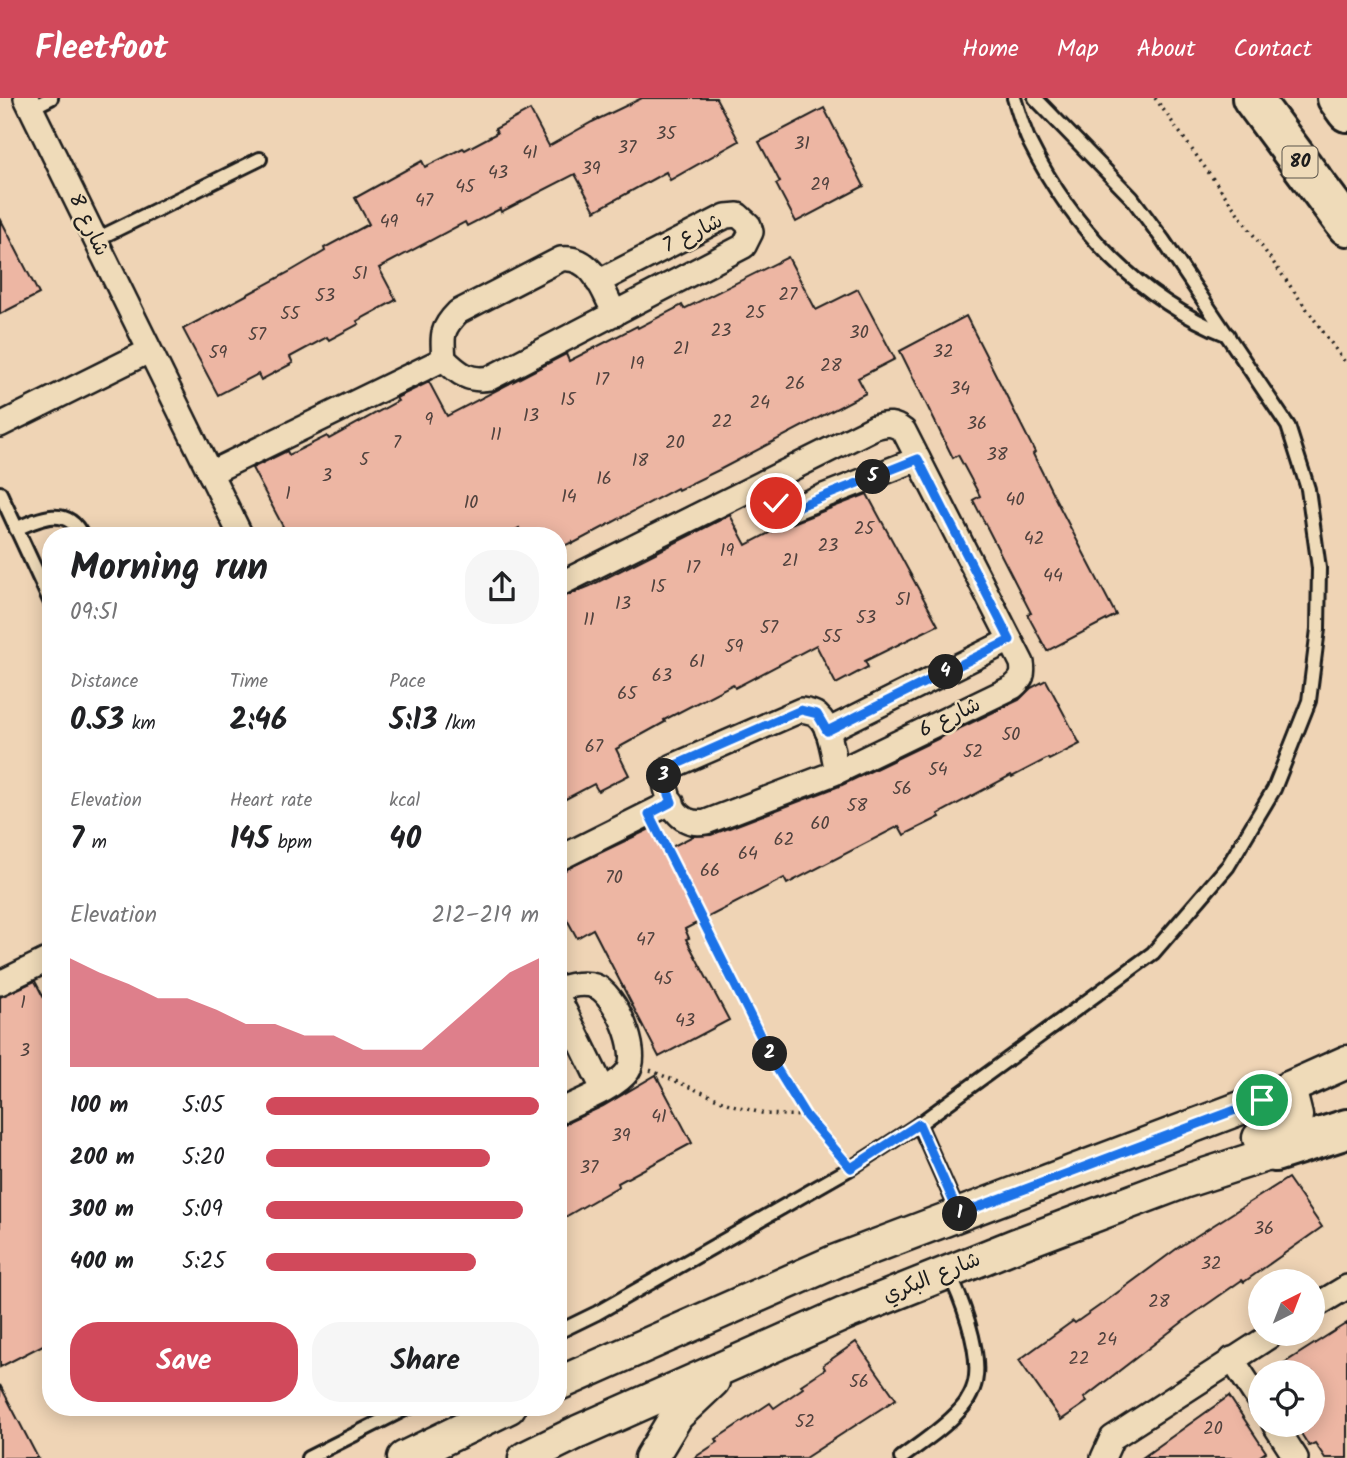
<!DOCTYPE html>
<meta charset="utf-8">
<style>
:root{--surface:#fff;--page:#f6f6f6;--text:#202124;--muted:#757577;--accent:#d1495b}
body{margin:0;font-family:Kalam,"Playpen Sans Arabic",sans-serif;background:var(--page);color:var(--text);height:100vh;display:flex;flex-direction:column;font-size:26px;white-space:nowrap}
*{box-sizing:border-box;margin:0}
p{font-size:23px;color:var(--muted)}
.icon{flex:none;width:38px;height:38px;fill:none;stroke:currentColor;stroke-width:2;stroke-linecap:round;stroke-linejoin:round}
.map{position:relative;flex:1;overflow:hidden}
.sheet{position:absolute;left:42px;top:429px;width:525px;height:889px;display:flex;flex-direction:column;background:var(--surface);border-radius:28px;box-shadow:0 4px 18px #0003}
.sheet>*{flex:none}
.needle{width:46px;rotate:42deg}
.buttons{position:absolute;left:1248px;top:1171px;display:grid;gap:14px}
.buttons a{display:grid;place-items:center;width:77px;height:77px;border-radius:50%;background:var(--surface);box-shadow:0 4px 18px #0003;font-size:35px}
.pin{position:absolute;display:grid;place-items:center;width:60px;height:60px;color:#fff;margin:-30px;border:4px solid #fff;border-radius:50%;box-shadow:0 2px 7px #0007}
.km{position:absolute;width:35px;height:35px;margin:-18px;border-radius:50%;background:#222;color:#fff;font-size:19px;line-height:35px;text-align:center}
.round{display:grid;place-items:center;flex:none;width:74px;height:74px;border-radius:28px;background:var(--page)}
.head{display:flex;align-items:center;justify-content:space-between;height:119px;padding:0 28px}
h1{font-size:38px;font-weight:600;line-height:52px}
.figures{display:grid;grid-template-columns:repeat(3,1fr);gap:10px;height:119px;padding:7px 28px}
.figures div{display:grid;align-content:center}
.figures b{font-size:30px;font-weight:600}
.figures small{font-size:19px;font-weight:400}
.figures p{font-size:19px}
.chart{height:196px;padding:14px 28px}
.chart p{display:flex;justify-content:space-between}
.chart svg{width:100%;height:126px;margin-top:7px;fill:var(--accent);opacity:.7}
.action{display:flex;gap:14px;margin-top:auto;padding:14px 28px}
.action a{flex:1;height:80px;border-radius:28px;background:var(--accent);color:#fff;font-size:28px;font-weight:600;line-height:80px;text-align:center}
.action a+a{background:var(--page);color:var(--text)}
ul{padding:0 28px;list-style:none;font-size:23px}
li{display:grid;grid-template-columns:112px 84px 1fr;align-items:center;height:52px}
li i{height:18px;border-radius:9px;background:var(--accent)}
header{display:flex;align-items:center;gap:42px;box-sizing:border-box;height:98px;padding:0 35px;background:var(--accent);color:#fff}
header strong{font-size:33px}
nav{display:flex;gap:38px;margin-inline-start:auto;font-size:24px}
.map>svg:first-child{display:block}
.building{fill:#edb6a3;stroke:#1c1c1c;stroke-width:2}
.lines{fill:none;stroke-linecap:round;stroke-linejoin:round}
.service-casing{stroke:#1c1c1c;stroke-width:18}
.minor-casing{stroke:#1c1c1c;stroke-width:28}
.secondary-casing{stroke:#1c1c1c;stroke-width:37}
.trunk-casing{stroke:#1c1c1c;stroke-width:44}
.path{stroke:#1c1c1c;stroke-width:3.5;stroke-dasharray:2 5;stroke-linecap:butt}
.service{stroke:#efdbb9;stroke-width:12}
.minor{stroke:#efdbb9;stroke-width:23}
.secondary{stroke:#efdbb9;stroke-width:32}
.trunk{stroke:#efdbb9;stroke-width:38}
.route-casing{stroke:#fff;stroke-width:14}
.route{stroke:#1a73e8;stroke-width:9}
.labels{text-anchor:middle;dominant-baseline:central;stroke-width:5;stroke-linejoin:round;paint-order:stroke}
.number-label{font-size:18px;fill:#50423e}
.shield{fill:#efdbb9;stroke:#5b554b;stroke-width:2}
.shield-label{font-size:19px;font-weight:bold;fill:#1c1c1c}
.street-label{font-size:21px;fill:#1c1c1c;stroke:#efdbb9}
</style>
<header>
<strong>Fleetfoot</strong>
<nav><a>Home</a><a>Map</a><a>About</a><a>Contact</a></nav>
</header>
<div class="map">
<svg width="1347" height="1360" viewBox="0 0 1347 1360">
<rect width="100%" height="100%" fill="#efd4b5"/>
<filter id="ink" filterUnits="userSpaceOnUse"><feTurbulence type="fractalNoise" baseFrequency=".0143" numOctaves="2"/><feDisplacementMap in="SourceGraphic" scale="14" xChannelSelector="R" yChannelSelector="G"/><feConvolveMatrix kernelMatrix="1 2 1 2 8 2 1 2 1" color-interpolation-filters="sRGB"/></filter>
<g filter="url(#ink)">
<g class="building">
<path d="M642 0H716L739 43 670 82 666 74 595 113 575 76 501 114 500 111 467 128 465 124 379 170 396 202 357 223 359 226 329 242 327 239 290 259 293 265 261 282 258 276 218 297 183 231 291 173 325 153 324 150 369 126 355 100 422 63 425 69 463 50 465 52 497 35 495 31 530 12 549 48 592 24Z"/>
<path d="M824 10 864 88 796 124 776 86 780 84 759 44Z"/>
<path d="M0 120 39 196 0 216Z"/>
<path d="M788 159 816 212 858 191 895 261 858 280 866 295 721 371 678 392 677 390 572 446V444L558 451V438H522L519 430 505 438H288L252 370 287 353 289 357 327 338 329 341 398 303 396 300 429 284 447 318 566 256 569 263 637 228 638 230 682 207 684 211Z"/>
<path d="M966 218 1035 354 1033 356 1056 402 1116 517 1047 553 1027 516 1031 515 973 402 980 398 958 357 953 360 900 253Z"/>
<path d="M867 396 938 527 865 563 868 569 836 586 816 547 735 590 733 586 664 622 665 624 616 651 629 677 598 693 594 686 558 705V501L590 488 730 417 746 447 786 426 793 425Z"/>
<path d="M1046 582 1080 646 1049 662 1048 660 1012 679 1011 677 938 716 940 719 904 737 899 728 787 786 784 780 685 831 689 840 686 841 729 922 659 959 593 831 577 840 558 805V775L652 730 664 753 693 738 711 737 842 687 1019 602 1031 590Z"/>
<path d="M35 883 51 914V1243L0 1269V899Z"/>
<path d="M656 977 692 1045 618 1085 619 1088 558 1123V1029L603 1008Z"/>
<path d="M1288 1080 1322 1129 1244 1184 1242 1182 1189 1219 1084 1300 1087 1304 1061 1322 1019 1262 1073 1223 1075 1225 1102 1206 1179 1149Z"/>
<path d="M1347 1225V1360H1325L1315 1345 1309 1348 1295 1326H1312V1274H1270Z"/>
<path d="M856 1244 896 1301 805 1360H694L718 1344 716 1341 770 1305 774 1310 803 1290 801 1287 825 1271 823 1267Z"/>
<path d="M0 1287 38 1360H0Z"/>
<path d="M1229 1298 1266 1354 1257 1360H1142Z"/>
</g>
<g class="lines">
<g class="service-casing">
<g id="service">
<path d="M1014 0C1019 15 1023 31 1030 45 1072 130 1140 202 1228 237"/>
<path d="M31 10 51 0"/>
<path d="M95 142 260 61"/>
<path d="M0 395 51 505"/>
<path d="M16 431C40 420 68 407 82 438"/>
<path d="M919 1026 959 1116"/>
<path d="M558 1234 597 1215 851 1070 919 1026 1153 855 1228 768 1274 691 1309 603 1318 531 1319 470 1308 391 1288 328 1163 142 1132 100 1035 0"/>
<path d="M308 1360 409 1309"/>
<path d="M901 1360C921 1345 943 1331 960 1312 968 1304 975 1290 976 1278 979 1249 962 1200 948 1174"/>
</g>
</g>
<g class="minor-casing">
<g id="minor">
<path d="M26 0 241 438"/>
<path d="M598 184 726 118 738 117 749 127 751 134 744 148 490 280C469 284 458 275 444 261 442 238 441 231 458 214L561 161C593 157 603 193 615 216"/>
<path d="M0 327 149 253"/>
<path d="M210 375 444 261"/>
<path d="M765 384 776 405 788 412 918 361"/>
<path d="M558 487 875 329C887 325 894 325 904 333L1022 565C1024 577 1022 581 1013 589L837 674 706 724C678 729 668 705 664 680V676L673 668 801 612C807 613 814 614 818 618 831 629 833 658 837 674"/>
<path d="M827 633 1010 542"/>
<path d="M558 761 672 704"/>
<path d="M0 885 51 860"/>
<path d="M558 891C570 887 583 884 595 888 615 895 641 954 628 973 616 990 578 1004 558 1014"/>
<path d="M558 899 603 991"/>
<path d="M1312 1210 1347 1189"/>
<path d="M1232 1261 1260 1304"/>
<path d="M1274 1326 1296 1360"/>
<path d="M1103 1360 1112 1340 1273 1236"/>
</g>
</g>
<g class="secondary-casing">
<g id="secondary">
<path d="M1259 1040 1291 1028 1296 1018 1289 990"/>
<path d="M558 1286 836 1163 1262 1002 1347 964"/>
<path d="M404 1360 509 1309"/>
<path d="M525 1360 578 1334 844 1216 1016 1147 1183 1084 1275 1054 1297 1044"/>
<path d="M651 1360 677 1317 713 1283"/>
</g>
</g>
<g class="trunk-casing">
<g id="trunk">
<path d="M1252 0 1347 128"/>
<path d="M1337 0 1347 14"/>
<path d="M1275 1054 1347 1031"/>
</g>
</g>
<g class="path">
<path d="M1155 0 1347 267"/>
<path d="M658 733 777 970 806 1018 840 1058"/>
<path d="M650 972 729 1006 765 1016 805 1018"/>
</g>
<use href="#service" class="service"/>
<use href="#minor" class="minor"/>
<use href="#secondary" class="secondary"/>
<use href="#trunk" class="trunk"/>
</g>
</g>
<g class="lines" filter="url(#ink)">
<g class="route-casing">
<path id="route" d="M776 405 784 411H792L918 361 1010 542 827 633 817 616 801 612 673 668 664 676 665 686 672 704 649 716 777 971 806 1018 851 1070 919 1026 959 1116 1262 1002"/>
</g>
<use href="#route" class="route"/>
</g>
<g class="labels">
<g class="number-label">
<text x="666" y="36">35</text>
<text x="802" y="46">31</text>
<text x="627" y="50">37</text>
<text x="530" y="55">41</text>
<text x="591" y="71">39</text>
<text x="498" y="75">43</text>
<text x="820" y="87">29</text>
<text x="465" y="89">45</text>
<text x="424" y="103">47</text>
<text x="389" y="124">49</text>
<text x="360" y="176">51</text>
<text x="788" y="197">27</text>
<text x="325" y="198">53</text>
<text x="755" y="215">25</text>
<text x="290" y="216">55</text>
<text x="721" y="233">23</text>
<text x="859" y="235">30</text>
<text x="257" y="237">57</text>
<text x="681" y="251">21</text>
<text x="943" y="254">32</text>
<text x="218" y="255">59</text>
<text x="637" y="266">19</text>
<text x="831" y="268">28</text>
<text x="602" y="282">17</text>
<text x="795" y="286">26</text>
<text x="960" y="291">34</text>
<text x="568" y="302">15</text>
<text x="760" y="305">24</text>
<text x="531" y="318">13</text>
<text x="429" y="322">9</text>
<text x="722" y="324">22</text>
<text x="977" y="326">36</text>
<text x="496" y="337">11</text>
<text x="397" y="345">7</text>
<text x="675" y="345">20</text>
<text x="997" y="357">38</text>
<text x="364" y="362">5</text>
<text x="640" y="363">18</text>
<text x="327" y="378">3</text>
<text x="604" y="381">16</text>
<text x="288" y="396">1</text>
<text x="569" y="399">14</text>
<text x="1015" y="402">40</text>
<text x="471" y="405">10</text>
<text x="864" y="431">25</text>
<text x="1034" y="441">42</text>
<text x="828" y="448">23</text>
<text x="727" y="453">19</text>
<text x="790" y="463">21</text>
<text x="693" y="470">17</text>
<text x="1053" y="478">44</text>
<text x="658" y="489">15</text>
<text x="903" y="502">51</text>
<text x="623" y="506">13</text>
<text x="866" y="520">53</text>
<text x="589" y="522">11</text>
<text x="769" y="530">57</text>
<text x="832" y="539">55</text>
<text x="734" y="549">59</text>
<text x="697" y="564">61</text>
<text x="662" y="578">63</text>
<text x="627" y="596">65</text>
<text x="1011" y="637">50</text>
<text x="594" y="649">67</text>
<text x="973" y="654">52</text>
<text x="938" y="672">54</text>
<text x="902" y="691">56</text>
<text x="857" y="708">58</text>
<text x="820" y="726">60</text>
<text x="784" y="742">62</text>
<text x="748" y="756">64</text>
<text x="710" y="773">66</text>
<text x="614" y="780">70</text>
<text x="645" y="842">47</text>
<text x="663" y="881">45</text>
<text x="23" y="905">1</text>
<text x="685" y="923">43</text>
<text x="25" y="953">3</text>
<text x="659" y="1019">41</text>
<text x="621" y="1038">39</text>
<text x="589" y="1070">37</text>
<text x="1264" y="1131">36</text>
<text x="1211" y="1166">32</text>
<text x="1159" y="1204">28</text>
<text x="1107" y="1242">24</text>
<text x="1079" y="1261">22</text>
<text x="859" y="1284">56</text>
<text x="805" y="1324">52</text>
<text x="1213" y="1331">20</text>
</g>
<rect class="shield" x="1282.5" y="48.5" width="35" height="31" rx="5"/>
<g class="shield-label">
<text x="1300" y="64">80</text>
</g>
<g class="street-label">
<text transform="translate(88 127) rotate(64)">شارع 8</text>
<text transform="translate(693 136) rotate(-26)">شارع 7</text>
<text transform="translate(950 620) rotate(-26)">شارع 6</text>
<text transform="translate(932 1180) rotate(-22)">شارع البكري</text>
</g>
</g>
</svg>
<div class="buttons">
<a><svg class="needle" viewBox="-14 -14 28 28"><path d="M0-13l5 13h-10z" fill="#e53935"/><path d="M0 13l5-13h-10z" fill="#757577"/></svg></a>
<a><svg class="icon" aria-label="locate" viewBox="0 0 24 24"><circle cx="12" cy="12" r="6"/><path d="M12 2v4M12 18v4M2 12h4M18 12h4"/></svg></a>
</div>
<div class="pin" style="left:1262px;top:1002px;background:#1e9e55"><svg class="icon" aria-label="arrive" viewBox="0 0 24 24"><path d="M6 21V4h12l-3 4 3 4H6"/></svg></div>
<div class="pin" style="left:776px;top:405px;background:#d93025"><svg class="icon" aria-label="check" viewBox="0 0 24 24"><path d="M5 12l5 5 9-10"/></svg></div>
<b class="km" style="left:960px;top:1116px">1</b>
<b class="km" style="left:770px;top:956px">2</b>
<b class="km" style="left:664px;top:678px">3</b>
<b class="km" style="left:946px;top:574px">4</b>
<b class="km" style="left:873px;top:379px">5</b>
<section class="sheet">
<div class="head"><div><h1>Morning run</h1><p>09:51</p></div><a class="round"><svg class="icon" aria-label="share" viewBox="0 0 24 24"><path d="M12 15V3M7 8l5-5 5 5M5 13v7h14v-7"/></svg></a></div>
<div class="figures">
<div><p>Distance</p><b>0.53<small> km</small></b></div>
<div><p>Time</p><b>2:46</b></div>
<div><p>Pace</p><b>5:13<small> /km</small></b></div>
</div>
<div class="figures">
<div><p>Elevation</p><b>7<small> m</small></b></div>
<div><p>Heart rate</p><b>145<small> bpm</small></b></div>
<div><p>kcal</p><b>40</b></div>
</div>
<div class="chart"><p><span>Elevation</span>212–219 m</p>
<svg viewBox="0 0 160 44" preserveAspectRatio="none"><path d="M0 44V6L10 11L20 15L30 20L40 20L50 24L60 29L70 29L80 33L90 33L100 38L110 38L120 38L130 29L140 20L150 11L160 6V44z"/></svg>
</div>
<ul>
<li><b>100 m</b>5:05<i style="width:100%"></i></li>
<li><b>200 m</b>5:20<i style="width:82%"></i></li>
<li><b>300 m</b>5:09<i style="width:94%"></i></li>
<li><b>400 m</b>5:25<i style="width:77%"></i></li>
</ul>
<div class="action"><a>Save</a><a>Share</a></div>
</section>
</div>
